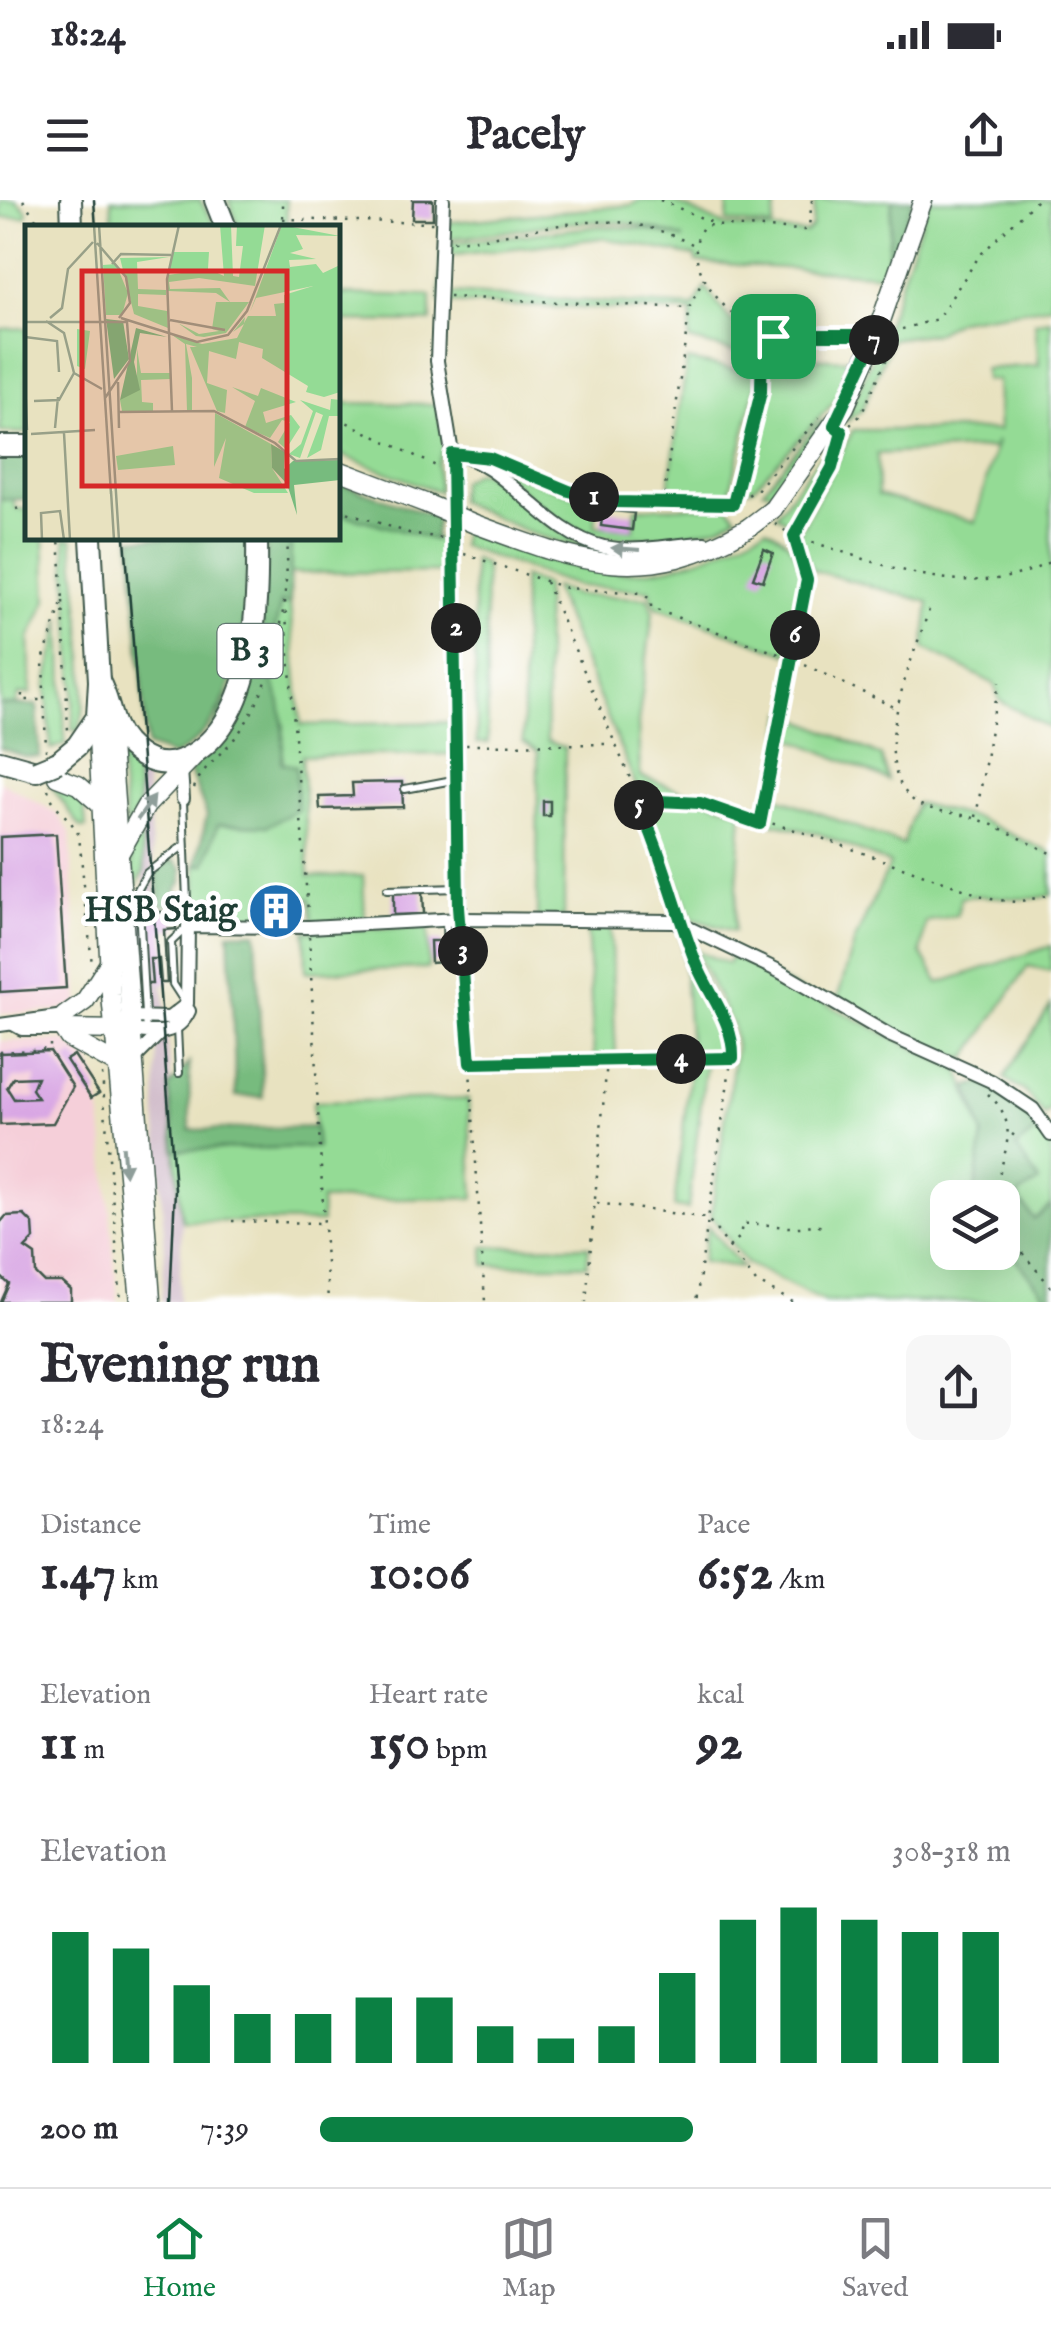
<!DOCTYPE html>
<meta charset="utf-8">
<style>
:root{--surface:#fff;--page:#f7f7f7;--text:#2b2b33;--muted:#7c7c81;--line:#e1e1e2;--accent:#0b8043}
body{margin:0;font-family:"IM FELL English",serif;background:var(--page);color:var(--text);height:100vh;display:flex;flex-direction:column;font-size:38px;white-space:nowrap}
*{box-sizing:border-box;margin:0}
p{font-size:32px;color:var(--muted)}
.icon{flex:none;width:55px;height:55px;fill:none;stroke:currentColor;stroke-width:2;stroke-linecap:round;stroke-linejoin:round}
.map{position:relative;height:1102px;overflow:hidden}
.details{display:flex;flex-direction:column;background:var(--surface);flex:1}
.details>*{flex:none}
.controls{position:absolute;left:930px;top:980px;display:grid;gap:20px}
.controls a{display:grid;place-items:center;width:90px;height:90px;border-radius:20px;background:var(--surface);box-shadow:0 10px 40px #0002;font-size:50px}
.pin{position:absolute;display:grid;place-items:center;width:85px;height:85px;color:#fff;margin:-42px;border-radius:20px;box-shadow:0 5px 15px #0006}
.km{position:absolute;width:50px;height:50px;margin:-25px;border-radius:50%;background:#222;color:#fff;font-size:28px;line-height:50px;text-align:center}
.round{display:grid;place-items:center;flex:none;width:105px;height:105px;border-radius:20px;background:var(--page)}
.summary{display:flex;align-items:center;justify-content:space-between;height:170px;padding:0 40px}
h1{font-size:55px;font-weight:800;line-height:75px}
.figures{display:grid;grid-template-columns:repeat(3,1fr);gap:15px;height:170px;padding:10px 40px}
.figures div{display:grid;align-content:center}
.figures b{font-size:50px;font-weight:800}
.figures small{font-size:28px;font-weight:400}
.figures p{font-size:28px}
.chart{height:280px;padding:20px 40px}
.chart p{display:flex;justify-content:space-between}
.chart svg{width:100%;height:180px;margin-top:10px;stroke:var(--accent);stroke-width:6}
ul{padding:0 40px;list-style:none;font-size:32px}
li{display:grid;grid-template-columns:160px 120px 1fr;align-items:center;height:75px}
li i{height:25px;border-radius:12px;background:var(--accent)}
.status{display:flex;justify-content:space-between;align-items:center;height:70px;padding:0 50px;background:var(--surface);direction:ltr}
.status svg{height:28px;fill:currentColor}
header{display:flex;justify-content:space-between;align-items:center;height:130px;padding:0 40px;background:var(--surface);font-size:45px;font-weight:800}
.menu{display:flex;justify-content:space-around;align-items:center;height:140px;border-top:2px solid var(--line);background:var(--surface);font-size:28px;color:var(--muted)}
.menu a{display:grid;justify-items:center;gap:5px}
.menu .active{color:var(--accent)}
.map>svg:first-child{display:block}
.built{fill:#f5cfd9}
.industrial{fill:#d1bdcb}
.green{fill:#94db95;stroke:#5a8c64;stroke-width:2.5;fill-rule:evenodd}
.forest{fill:#77bb7e;stroke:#4b7c59;stroke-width:2.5}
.building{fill:#d9a7e4;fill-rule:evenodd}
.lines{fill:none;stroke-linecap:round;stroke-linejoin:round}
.lane-casing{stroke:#3d5649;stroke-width:10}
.street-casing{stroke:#3d5649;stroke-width:16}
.secondary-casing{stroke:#3d5649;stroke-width:21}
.primary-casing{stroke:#3d5649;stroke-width:24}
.path{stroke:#3d5649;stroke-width:2.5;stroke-dasharray:2.5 8;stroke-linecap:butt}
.lane{stroke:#fff;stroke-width:6}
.street{stroke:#fff;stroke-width:12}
.secondary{stroke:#fff;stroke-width:18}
.primary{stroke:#fff;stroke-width:20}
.tram{stroke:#1f3d34;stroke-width:2.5}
.secondary-bridge-casing{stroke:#3d5649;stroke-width:21;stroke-linecap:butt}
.primary-bridge-casing{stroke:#3d5649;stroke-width:24;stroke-linecap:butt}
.secondary-bridge{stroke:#fff;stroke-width:18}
.primary-bridge{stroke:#fff;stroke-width:20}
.oneway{fill:#8f9e9a}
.route-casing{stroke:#fff;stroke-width:20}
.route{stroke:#0b8043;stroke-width:12}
.labels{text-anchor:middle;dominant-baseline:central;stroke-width:9;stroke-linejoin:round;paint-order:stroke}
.shield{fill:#fff;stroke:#627771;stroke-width:2.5}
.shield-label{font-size:32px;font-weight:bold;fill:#1f3d34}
.poi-label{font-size:35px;font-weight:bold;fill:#1f3d34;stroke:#fff;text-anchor:end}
.inset-road{fill:none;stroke:#98a088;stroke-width:2.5}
.view{fill:#d62828;fill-opacity:0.15;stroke:#d62828;stroke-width:5}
.inset-edge{fill:none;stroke:#1f3d34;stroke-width:5}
</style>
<div class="status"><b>18:24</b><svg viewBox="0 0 49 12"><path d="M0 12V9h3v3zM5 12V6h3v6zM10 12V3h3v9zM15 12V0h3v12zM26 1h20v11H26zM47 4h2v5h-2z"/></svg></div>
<header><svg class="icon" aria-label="menu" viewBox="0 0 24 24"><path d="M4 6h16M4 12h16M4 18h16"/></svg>Pacely<svg class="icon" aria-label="share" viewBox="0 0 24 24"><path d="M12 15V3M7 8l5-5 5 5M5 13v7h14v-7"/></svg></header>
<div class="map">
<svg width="1051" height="1102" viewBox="0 0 1051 1102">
<rect width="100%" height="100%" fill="#fff"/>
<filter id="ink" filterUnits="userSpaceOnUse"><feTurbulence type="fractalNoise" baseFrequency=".01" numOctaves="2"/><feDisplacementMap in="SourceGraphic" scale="20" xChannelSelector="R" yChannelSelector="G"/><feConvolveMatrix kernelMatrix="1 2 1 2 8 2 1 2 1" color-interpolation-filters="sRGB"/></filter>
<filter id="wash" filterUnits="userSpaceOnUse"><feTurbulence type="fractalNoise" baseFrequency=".0048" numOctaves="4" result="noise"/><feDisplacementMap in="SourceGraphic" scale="40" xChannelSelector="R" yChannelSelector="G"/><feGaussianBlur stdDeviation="2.25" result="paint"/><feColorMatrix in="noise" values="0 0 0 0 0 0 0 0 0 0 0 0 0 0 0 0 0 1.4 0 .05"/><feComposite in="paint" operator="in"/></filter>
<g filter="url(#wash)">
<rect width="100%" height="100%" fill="#e8e2c0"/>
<g class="built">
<path d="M0 581 56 613 70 632 79 802 57 811 0 814Z"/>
<path d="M0 841H65L90 863 98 881 118 1102H0Z"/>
</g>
<path class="industrial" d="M135 557 145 562 169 854 182 1021 179 1102H161L165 1050 156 908 157 855Z"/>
<g class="green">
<path d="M0 0H16L27 11 26 17 0 18Z"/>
<path d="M111 0H200L216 27H113Z"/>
<path d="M228 0H286L287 27H239Z"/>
<path d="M640 0H669L725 26 806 33 812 27 815 0H892L886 75 696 62 695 56 602 38 447 56V93L694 107 705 87 729 119 760 137V158L689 140 692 112 440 103 441 44 600 26 646 29 684 39C602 3 526 34 442 39L443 23 631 5Z"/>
<path d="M728 0H776L773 27 727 22Z"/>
<path d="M929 0H1051V106L959 120 936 133 892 139 862 210 846 222 885 128Z"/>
<path d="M338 94 431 96V122L338 121Z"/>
<path d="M1051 120V529L1000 501 994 484 924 448 929 402 812 370 798 335 853 230H999L997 180H985L984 169 1039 165 1035 122ZM997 241 975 322 878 295 877 254 993 248Z"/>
<path d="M27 128V233L0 232V129Z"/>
<path d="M766 157 855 160 837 199 753 288 737 290 766 185Z"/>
<path d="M687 160 759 174 728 300 667 299Z"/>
<path d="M338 203 437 204 445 244 437 264 439 292 338 254Z"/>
<path d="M827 219 772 292 763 290 818 224Z"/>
<path d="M835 236 827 266 792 324 776 315Z"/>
<path d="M494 267 597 303 595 326 634 330 636 308 728 306 737 316C716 331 697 332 672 335 580 347 561 324 494 267Z"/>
<path d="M476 272 489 274 546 324 597 353 533 334 458 301 461 281Z"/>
<path d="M13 299 16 309H27L28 338H44L47 400 29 439 31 493 19 494 16 505H0V300Z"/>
<path d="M338 313 444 341 448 344V372L290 373 291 338H338Z"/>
<path d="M766 328C823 354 798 404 788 454L656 407 649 390 577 386 461 346 463 329C588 378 643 395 766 328Z"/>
<path d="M65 338H72C75 378 94 500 78 531L72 530 74 489Z"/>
<path d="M473 359 485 364 488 543H477Z"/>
<path d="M523 377 545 385 547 541 565 548 564 717 537 718 538 552 523 542Z"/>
<path d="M553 387 576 395 648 398 653 412 638 523 640 576 742 612 734 731 692 719Z"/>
<path d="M281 402 290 405 301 525 453 522 454 554 302 556 309 676H363L365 720 313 722 310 698 262 699V724L197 714 196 665 205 664 218 624 267 626 282 563 284 525 266 470Z"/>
<path d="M61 418 65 544 51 549 46 488Z"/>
<path d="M784 512 881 556 888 580 781 534Z"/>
<path d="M119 543 135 557 139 608 126 629Z"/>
<path d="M52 587 68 588 84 601 86 628H81Z"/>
<path d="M769 594 903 645 916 603 976 618 1051 653V695C1016 705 992 691 961 698L957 715 926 722 921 753 939 783 1051 746V771L1028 766 966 859 910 839 837 800 855 740 890 664 820 634 764 621Z"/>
<path d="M140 625 144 671 133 691 131 646Z"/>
<path d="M587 724H610L616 857 594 858Z"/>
<path d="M428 727V768L306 772 305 731Z"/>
<path d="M681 727C693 763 734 829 726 860L706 862 688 1009 674 1007 691 862Z"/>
<path d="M695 750 728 764 732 756 959 871 983 935 974 997 948 998V1052H1002L1003 1043 1051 1102H825L746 1063 711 1016 736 846 732 825Z"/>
<path d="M1051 805V909L1044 915 1024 891 1004 878Z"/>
<path d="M468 899 474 998 321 1000 322 1022 182 1021 175 950 316 947 313 902Z"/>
<path d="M1040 928 1051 943V1005L1034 1019 1017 996 1015 947Z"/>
<path d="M708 1026 742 1067 702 1062Z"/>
<path d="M589 1046 587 1065H485L484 1047Z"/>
</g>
<g class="forest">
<path d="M892 0H914L888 65Z"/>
<path d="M27 256V299L0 300V259Z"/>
<path d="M338 283 437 317 434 340 338 313Z"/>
<path d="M131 338H248C249 403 243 523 173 556L147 546Z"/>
<path d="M267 338H291L290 405 281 402 266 470C285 499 284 529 282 563L296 566 298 610 267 626 218 624 205 664 196 665 207 615 190 572 261 434Z"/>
<path d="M0 505H37L40 557H25L0 548Z"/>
<path d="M173 660 182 669V681L176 690 177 706H161L156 670Z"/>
<path d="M256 732 263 897 236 896 229 733Z"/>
<path d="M189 863 190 930 315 927 317 947 175 950 169 887Z"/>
<path d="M983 882 1025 910 1040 928 1016 947 1039 981 1017 996 1034 1019 1051 1005V1102L1003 1043 1002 998 974 997 983 935 968 886Z"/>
</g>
<g id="blocks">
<g class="building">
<path d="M413 0H433V19H412Z"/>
<path d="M603 310 634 313 632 330 601 326Z"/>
<path d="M764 349 773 353 763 381 753 378Z"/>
<path d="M402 582 403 607 320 609 319 597 353 596 352 583Z"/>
<rect x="543" y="601" width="7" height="15"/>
<path d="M56 634 66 788 0 792V637Z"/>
<path d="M422 690 423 714 393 715V691Z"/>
<rect x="269" y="705" width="15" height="12"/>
<path d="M156 712 176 715V729L164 730 167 783H161L159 759H150L152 784H145L140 713 156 717Z"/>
<path d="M430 741H442L443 762 431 763Z"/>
<path d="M50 851 73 887 53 923 0 925V853ZM37 877 32 889 38 898 14 899 7 888 13 878Z"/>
<path d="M74 855 99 893 91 898 66 860Z"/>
<path d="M24 1015 33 1024 34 1039 25 1048 35 1055 36 1074 44 1082H62L71 1090V1102H1L9 1084 0 1076V1023L6 1016Z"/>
</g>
</g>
</g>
<g filter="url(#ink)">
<use href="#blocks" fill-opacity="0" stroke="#3d5649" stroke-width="2.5"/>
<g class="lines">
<g class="lane-casing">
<g id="lane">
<path d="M473 257C509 260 536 279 569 291 622 309 678 305 733 304"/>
<path d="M405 589 458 579"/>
<path d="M183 601 188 726 171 742 173 784 184 801"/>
<path d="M387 690 459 688"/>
<path d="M287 706V726"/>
<path d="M446 722 447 760"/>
<path d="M177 828 179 873"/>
<path d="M146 833 138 689 147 673 183 646"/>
</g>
</g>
<g class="street-casing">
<g id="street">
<path d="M443 0 437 161 452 253 459 719"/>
<path d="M452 253C508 263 543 333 604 347 639 354 671 344 705 343"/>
<path d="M181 569 183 599"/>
<path d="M131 817 169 818 187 804 188 726 309 727 459 719 674 721 779 771 889 835 991 881 1033 909 1051 935"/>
<path d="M13 824 22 829H63"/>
<path d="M0 825 64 816"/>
<path d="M132 830C156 834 178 835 189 811"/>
<path d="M134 859 160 833"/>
</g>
</g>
<g class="secondary-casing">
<g id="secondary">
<path d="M338 270 425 303"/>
<path d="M773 309 845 207 876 135 923 0"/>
<path d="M475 324C580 363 644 388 748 328"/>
<path d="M97 517 111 795 140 1102"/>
<path d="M109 518 151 1100"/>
<path d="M57 577 78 585 101 605"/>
<path d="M120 652 146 606 195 555"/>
<path d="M64 816 85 801 108 765"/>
<path d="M63 829 122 830"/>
<path d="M63 829 69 838 116 864"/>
</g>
</g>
<g class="primary-casing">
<g id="primary">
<path d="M71 0 72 28"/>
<path d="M215 0 226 28"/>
<path d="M0 246H28"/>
<path d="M99 481C111 502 109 524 126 543 141 559 159 569 181 560 257 528 258 406 257 338"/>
<path d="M0 561 36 571"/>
<path d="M58 562 77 546 97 517 99 481 91 338"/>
</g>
</g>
<g class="path">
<path d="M23 0 42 28"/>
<path d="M660 0 711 22"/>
<path d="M812 0 809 26 804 30 705 25C674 61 730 120 762 135L859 137"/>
<path d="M283 19 433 23"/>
<path d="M283 28V0"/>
<path d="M453 41C517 38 587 9 650 28 666 32 680 39 695 45"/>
<path d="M449 97 690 108"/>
<path d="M892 132 937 119 980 55 1037 0"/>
<path d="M338 218 440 268"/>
<path d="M850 225 861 215 888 156"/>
<path d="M664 295 690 106 704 78"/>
<path d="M733 295 761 192 762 136"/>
<path d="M739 300 757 290 819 217"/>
<path d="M16 309 28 306"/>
<path d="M338 309 409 333 442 338"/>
<path d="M775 324 793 336C875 360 969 407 1051 361"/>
<path d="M794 335 832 268 840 239"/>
<path d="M464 354 566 388 642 393 651 400V408L790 458 896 508"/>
<path d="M546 382 659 646 682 713"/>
<path d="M63 401 68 532"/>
<path d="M285 401 308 713"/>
<path d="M929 410C914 456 865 561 914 601 928 612 957 612 974 618 1000 626 1026 642 1051 653"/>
<path d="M22 494V500H41"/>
<path d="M466 545 613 544"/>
<path d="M46 551 43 460 63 400 59 338"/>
<path d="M194 588C203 565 224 553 238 534 280 476 286 406 288 338"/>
<path d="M48 589C52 608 71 617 79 636L92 765"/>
<path d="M639 600 700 603 816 636 991 699 1016 702 1051 695"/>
<path d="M976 617 999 482"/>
<path d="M760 622 807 380 794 337"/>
<path d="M160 712 177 711"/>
<path d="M461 731 485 1102"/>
<path d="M309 736 328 1102"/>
<path d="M689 740C699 778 729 809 733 847L696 1102"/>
<path d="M0 852 50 849V844"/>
<path d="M608 861 730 858"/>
<path d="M470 863 607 861 586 1102"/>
<path d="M102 874 121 1102"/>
<path d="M988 894C1025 928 999 956 995 998"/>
<path d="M1012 934 1020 940"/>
<path d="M597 1003 707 1018 756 1082 793 1102"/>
<path d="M232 1021 322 1023"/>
<path d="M1002 1029 1051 1087"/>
<path d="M729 1047 740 1037 742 1024C768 1022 791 1032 815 1024L821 1027"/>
</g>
<use href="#lane" class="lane"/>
<use href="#street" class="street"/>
<use href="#secondary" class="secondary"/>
<use href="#primary" class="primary"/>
<g class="tram">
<path d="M94 0 96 28"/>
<path d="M125 338 175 990 170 1102"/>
</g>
<g class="secondary-bridge-casing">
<g id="secondary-bridge">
<path d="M425 303 475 324"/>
<path d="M748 328 773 309"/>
</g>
</g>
<g class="primary-bridge-casing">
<path id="primary-bridge" d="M36 571 58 562"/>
</g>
<use href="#secondary-bridge" class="secondary-bridge"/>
<use href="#primary-bridge" class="primary-bridge"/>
</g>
<defs><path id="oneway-solid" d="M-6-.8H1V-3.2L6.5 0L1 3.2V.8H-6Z" transform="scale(2.5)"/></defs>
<g class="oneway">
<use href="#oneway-solid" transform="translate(626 349) rotate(-176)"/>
<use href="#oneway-solid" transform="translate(146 608) rotate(-54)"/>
<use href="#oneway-solid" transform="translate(124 961) rotate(85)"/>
</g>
</g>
<g class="lines" filter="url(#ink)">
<g class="route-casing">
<path id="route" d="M762 135H876L834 225 842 232 832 268 794 336 807 380 760 624 700 603 637 600C662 653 675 709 696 763 709 796 734 821 733 858L470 863 458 707 452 254 490 258 569 291 613 302 733 304 761 192Z"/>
</g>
<use href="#route" class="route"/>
</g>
<defs>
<g id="building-disc" transform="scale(2.875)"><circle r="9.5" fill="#1f6fb2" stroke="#fff"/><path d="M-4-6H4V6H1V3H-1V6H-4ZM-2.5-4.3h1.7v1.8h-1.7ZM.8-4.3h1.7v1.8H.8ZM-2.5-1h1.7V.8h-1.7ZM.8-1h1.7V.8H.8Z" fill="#fff"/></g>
</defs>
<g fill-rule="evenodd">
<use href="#building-disc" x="276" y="711"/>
</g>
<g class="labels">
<rect class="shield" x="217.5" y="424" width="65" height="54" rx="8"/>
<g class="shield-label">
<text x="250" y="451">B 3</text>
</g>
<g class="poi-label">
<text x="237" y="711">HSB Staig</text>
</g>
</g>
<g transform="translate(25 25)">
<rect width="315" height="315" fill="#e8e2c0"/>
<path d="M195 0H206L208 51 214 52 218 21H211L212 0H240L230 61 174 53 144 57 145 64 195 63 205 77 191 68 143 66V50L184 44 199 51ZM257 0 315 11 271 10 278 24 265 28 291 34 264 35 265 42 291 39 298 48 315 40V167L299 172 281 167 283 161 237 133 238 124 214 117 211 134 184 126 182 158 202 165 200 188 192 186 165 122H172L161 119 167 153V186H162L160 119 147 110 177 119 212 113 219 99 208 107 220 92 219 98 223 91H251L249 79 259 78V70L288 61 231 73 225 87ZM148 27H184L183 44 144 47ZM144 32 112 37 113 64 141 65V70L113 69V81L142 86 143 103 109 89 95 33ZM91 39 103 68 97 90H81L78 40ZM191 77H224L201 108 179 112 171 111 153 98 174 109 194 106 187 104ZM52 104 65 106 60 144 52 141ZM112 124 116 148H145L146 154 116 155 117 177 128 178V186H97L95 175 112 156ZM207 162 233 171 236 163 271 177 238 187 241 198 266 190 275 202 261 224 253 217 265 197 257 195 245 213 220 202 230 176ZM306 174 315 175V191H304L296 225 282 233 298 190 291 187 275 233 264 229 276 219 288 186 275 175 305 185ZM190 188 246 219 247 243 263 268H229L194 253 201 213 189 242ZM148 221 150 240 93 245 91 231Z" fill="#94db95"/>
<path d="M81 94 98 96 104 134 89 154ZM111 103 142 112 115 108 109 137 115 165 95 175ZM246 219 260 227 259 244 268 236 315 235V255L269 260 272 290 262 259 247 243Z" fill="#77bb7e"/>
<path class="inset-road" d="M69 0 86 269M74 0 94 315M72 18 101 52 105 78 94 93M87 39 96 29 146 30M25 93 37 83 43 44 68 17M96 93 172 117 203 110 222 86 256 0M145 95 200 105M21 96 39 108 49 148 77 164M0 97H102L105 136 80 173M0 112 32 116 34 147M0 153 2 205M93 157 94 203M9 176 34 175 49 148M147 186 142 54 154 0M94 187 189 186 250 218 271 236 315 234M30 203 33 172M39 208 45 315M6 209 70 205M86 266 89 315M17 315 16 288 35 286 39 315"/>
<path class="view" d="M57 46H262V261H57Z"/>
<rect width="315" height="315" class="inset-edge"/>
</g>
</svg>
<div class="controls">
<a><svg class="icon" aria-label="layers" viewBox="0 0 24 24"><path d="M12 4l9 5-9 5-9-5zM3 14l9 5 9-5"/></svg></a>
</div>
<div class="pin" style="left:773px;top:136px;background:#1e9e55"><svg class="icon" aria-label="arrive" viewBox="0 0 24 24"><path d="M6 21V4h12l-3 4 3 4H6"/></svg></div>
<b class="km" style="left:594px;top:297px">1</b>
<b class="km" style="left:456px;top:428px">2</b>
<b class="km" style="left:463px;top:751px">3</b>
<b class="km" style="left:681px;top:859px">4</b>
<b class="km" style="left:639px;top:605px">5</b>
<b class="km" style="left:795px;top:435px">6</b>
<b class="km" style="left:874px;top:140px">7</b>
</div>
<section class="details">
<div class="summary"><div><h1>Evening run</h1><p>18:24</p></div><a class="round"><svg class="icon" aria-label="share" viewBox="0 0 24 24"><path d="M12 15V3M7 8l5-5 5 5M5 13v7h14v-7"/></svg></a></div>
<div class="figures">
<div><p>Distance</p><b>1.47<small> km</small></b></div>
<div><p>Time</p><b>10:06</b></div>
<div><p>Pace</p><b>6:52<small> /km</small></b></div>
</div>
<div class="figures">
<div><p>Elevation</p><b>11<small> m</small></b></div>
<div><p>Heart rate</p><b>150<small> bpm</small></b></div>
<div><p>kcal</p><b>92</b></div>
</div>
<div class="chart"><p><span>Elevation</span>308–318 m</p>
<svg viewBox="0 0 160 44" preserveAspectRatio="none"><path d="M5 44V12M15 44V16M25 44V25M35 44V32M45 44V32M55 44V28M65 44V28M75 44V35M85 44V38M95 44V35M105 44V22M115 44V9M125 44V6M135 44V9M145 44V12M155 44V12"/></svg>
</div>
<ul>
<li><b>200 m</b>7:39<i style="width:54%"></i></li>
</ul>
</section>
<nav class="menu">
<a class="active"><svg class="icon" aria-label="home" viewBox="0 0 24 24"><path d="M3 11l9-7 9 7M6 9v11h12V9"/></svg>Home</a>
<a><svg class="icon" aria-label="map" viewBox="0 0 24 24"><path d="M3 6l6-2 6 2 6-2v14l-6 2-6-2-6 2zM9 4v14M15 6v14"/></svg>Map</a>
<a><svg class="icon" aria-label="saved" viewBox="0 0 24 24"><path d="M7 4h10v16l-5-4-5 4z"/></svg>Saved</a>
</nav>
